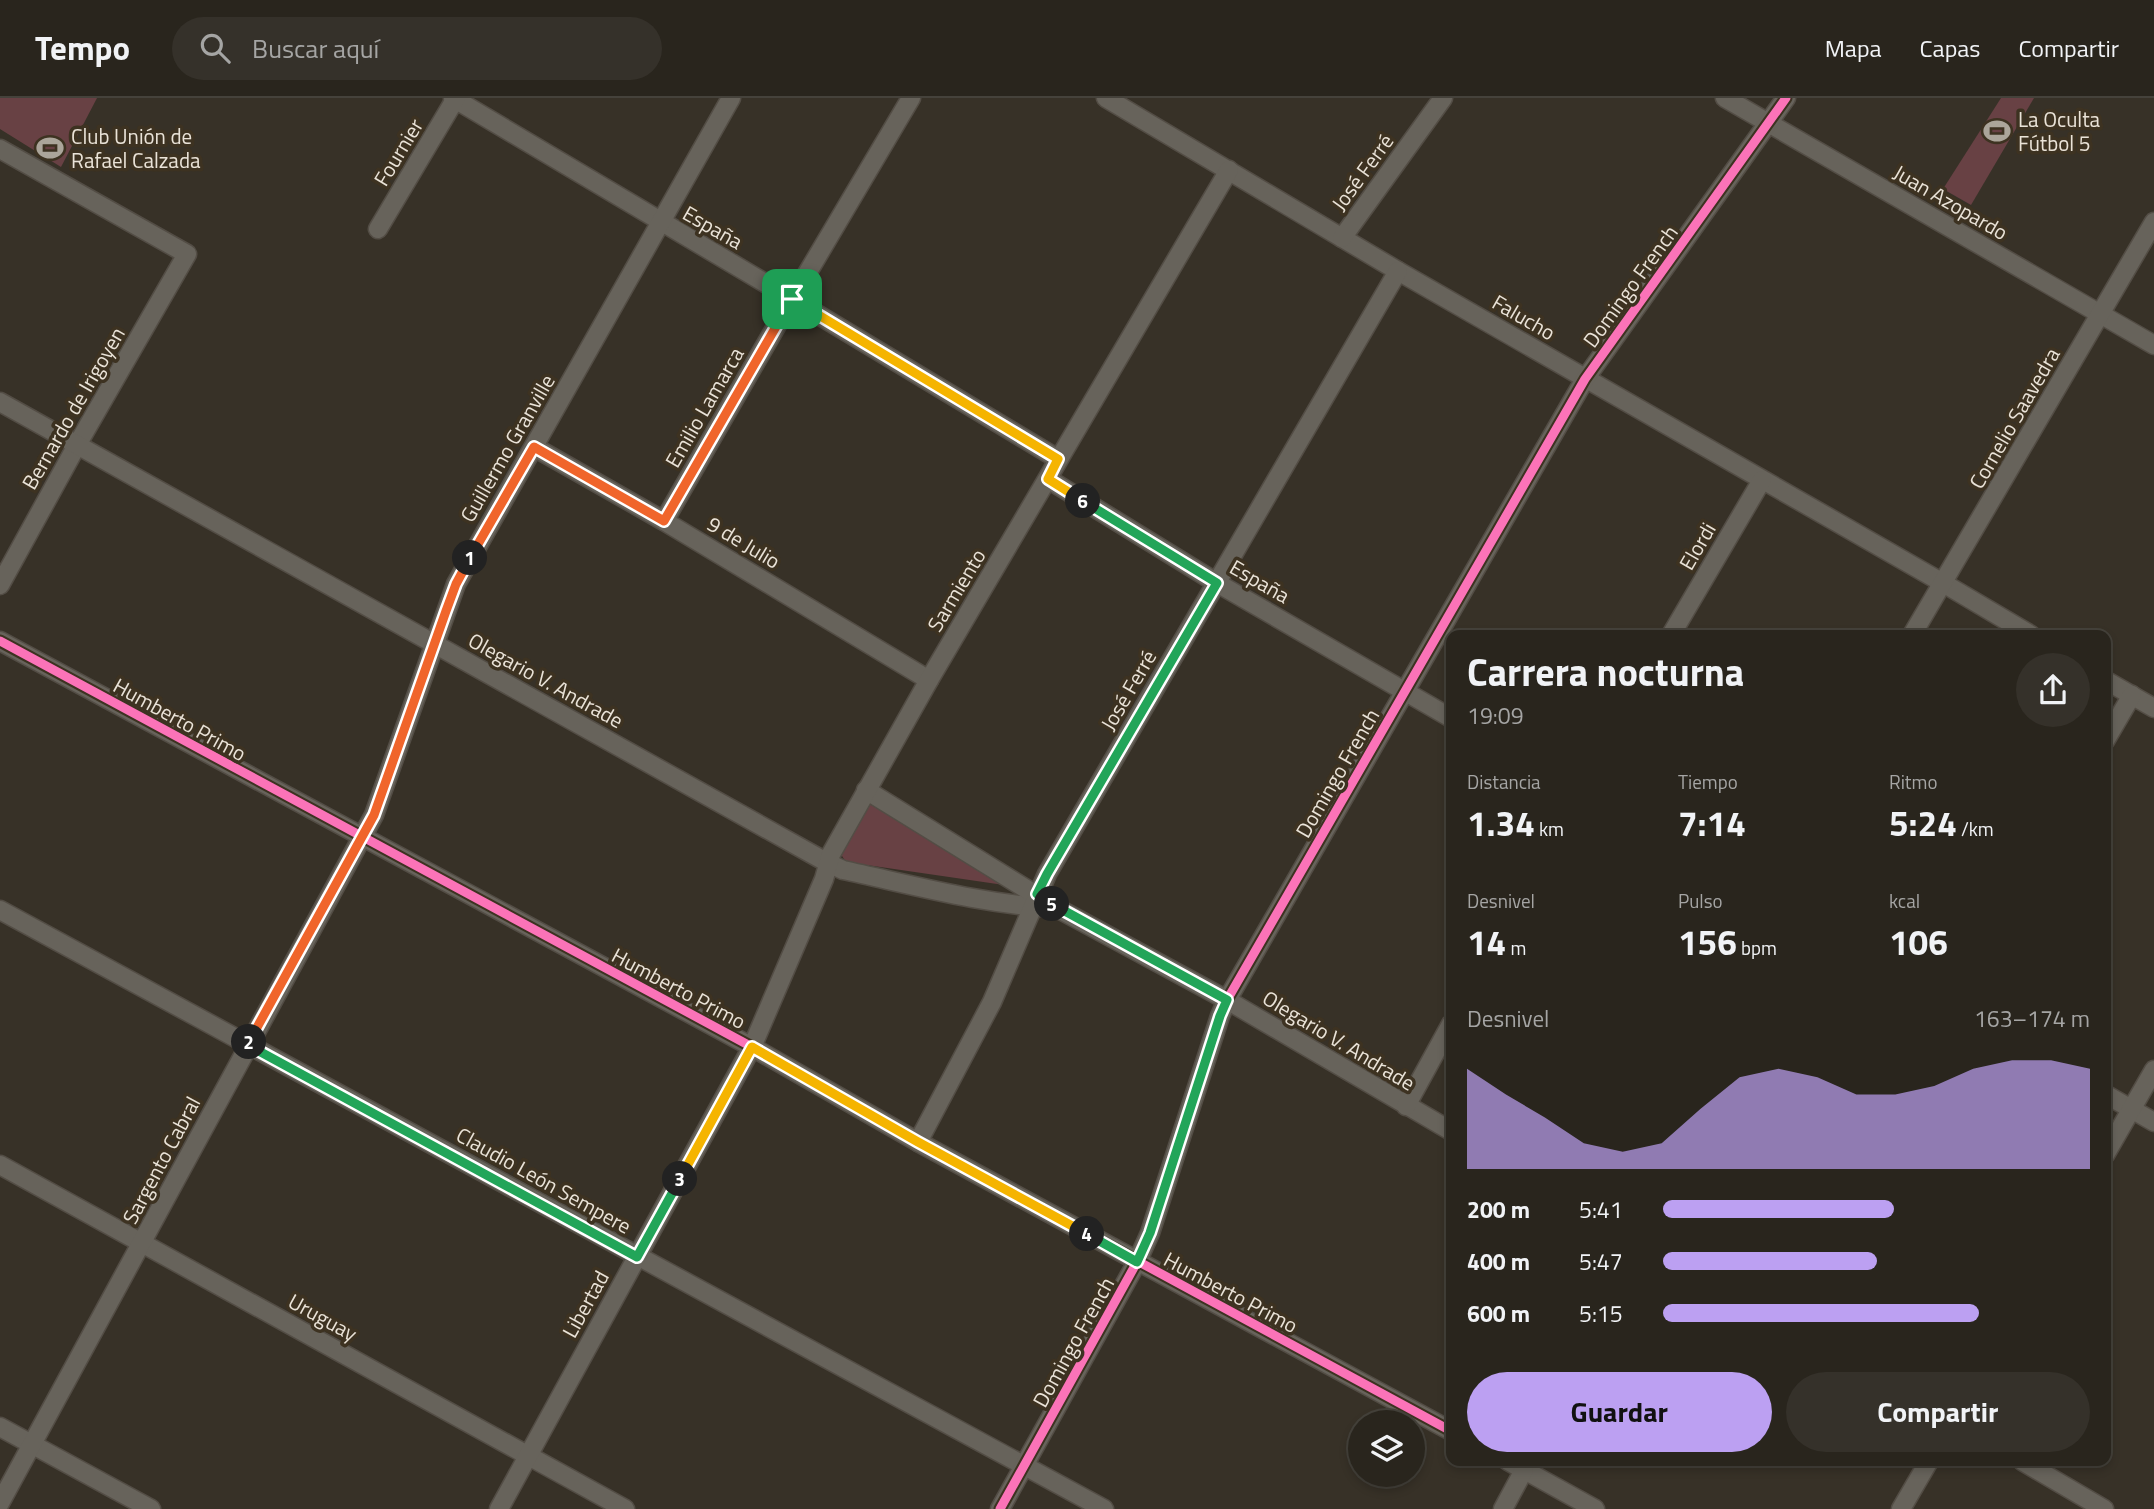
<!DOCTYPE html>
<html lang="es">
<meta charset="utf-8">
<style>
:root{--surface:#29251d;--page:#35312a;--text:#f1f3f6;--muted:#a5a5a4;--line:#45423b;--accent:#bca0f2}
body{margin:0;font-family:"Titillium Web",sans-serif;background:var(--page);color:var(--text);height:100vh;display:flex;flex-direction:column;font-size:26px;white-space:nowrap}
*{box-sizing:border-box;margin:0}
p{font-size:23px;color:var(--muted)}
.icon{flex:none;width:38px;height:38px;fill:none;stroke:currentColor;stroke-width:2;stroke-linecap:round;stroke-linejoin:round}
.map{position:relative;flex:1;overflow:hidden}
.drawer{position:absolute;left:1446px;top:532px;width:665px;height:836px;display:flex;flex-direction:column;background:var(--surface);border-radius:14px;box-shadow:0 4px 10px #0003,0 0 0 2px var(--line)}
.drawer>*{flex:none}
.buttons{position:absolute;left:1348px;top:1312px;display:grid;gap:14px}
.buttons a{display:grid;place-items:center;width:77px;height:77px;border-radius:50%;background:var(--surface);box-shadow:0 4px 10px #0003,0 0 0 2px var(--line);font-size:35px}
.pin{position:absolute;display:grid;place-items:center;width:60px;height:60px;color:#fff;margin:-30px;border-radius:14px;box-shadow:0 4px 10px #0006}
.km{position:absolute;width:35px;height:35px;margin:-18px;border-radius:50%;background:#222;color:#fff;font-size:19px;line-height:35px;text-align:center}
.round{display:grid;place-items:center;flex:none;width:74px;height:74px;border-radius:37px;background:var(--page)}
.summary{display:flex;align-items:center;justify-content:space-between;height:119px;padding:0 21px}
h1{font-size:38px;font-weight:700;line-height:52px}
.stats{display:grid;grid-template-columns:repeat(3,1fr);gap:10px;height:119px;padding:7px 21px}
.stats div{display:grid;align-content:center}
.stats b{font-size:35px;font-weight:700}
.stats small{font-size:19px;font-weight:400}
.stats p{font-size:19px}
.chart{height:196px;padding:14px 21px}
.chart p{display:flex;justify-content:space-between}
.chart svg{width:100%;height:126px;margin-top:7px;fill:var(--accent);opacity:.7}
.button{display:flex;gap:14px;margin-top:auto;padding:14px 21px}
.button a{flex:1;height:80px;border-radius:42px;background:var(--accent);color:#111;font-size:28px;font-weight:700;line-height:80px;text-align:center}
.button a+a{background:var(--page);color:var(--text)}
ul{padding:0 21px;list-style:none;font-size:23px}
li{display:grid;grid-template-columns:112px 84px 1fr;align-items:center;height:52px}
li i{height:18px;border-radius:9px;background:var(--accent)}
header{display:flex;align-items:center;gap:42px;box-sizing:border-box;height:98px;padding:0 35px;background:var(--surface);border-bottom:2px solid var(--line)}
header strong{font-size:33px}
nav{display:flex;gap:38px;margin-inline-start:auto;font-size:24px}
.search{width:490px;height:63px;background:var(--page);display:flex;align-items:center;gap:18px;box-sizing:border-box;padding:0 24px;border-radius:38px;color:var(--muted);font-size:26px}
.map>svg:first-child{display:block}
.green{fill:#684144}
.lines{fill:none;stroke-linecap:round;stroke-linejoin:round}
.minor-casing{stroke:#534d45;stroke-width:21}
.minor{stroke:#67635b;stroke-width:18}
.cycleway-casing{stroke:#3d3221;stroke-width:13}
.cycleway{stroke:#fb73b8;stroke-width:9}
.split-1-casing{stroke:#fff;stroke-width:14}
.split-2-casing{stroke:#fff;stroke-width:14}
.split-3-casing{stroke:#fff;stroke-width:14}
.split-4-casing{stroke:#fff;stroke-width:14}
.split-5-casing{stroke:#fff;stroke-width:14}
.split-6-casing{stroke:#fff;stroke-width:14}
.split-7-casing{stroke:#fff;stroke-width:14}
.split-1{stroke:#f0652b;stroke-width:9}
.split-2{stroke:#f0652b;stroke-width:9}
.split-3{stroke:#22a559;stroke-width:9}
.split-4{stroke:#f5b400;stroke-width:9}
.split-5{stroke:#22a559;stroke-width:9}
.split-6{stroke:#22a559;stroke-width:9}
.split-7{stroke:#f5b400;stroke-width:9}
.labels{text-anchor:middle;dominant-baseline:central;stroke-width:7;stroke-linejoin:round;paint-order:stroke}
.poi-label{font-size:21px;fill:#eae3d8;stroke:#3d3221;text-anchor:start}
.street-label{font-size:21px;fill:#eae3d8;stroke:#3d3221}
</style>
<header>
<strong>Tempo</strong>
<div class="search"><svg class="icon" aria-label="search" viewBox="0 0 24 24"><circle cx="10" cy="10" r="6"/><path d="M15 15l6 6"/></svg>Buscar aquí</div>
<nav><a>Mapa</a><a>Capas</a><a>Compartir</a></nav>
</header>
<div class="map">
<svg width="2154" height="1411" viewBox="0 0 2154 1411">
<rect width="100%" height="100%" fill="#373127"/>
<g class="green">
<path d="M0 0H97L61 69 0 31Z"/>
<path d="M2001 0H2034L1971 107 1943 91Z"/>
<path d="M868 705 1004 787 846 764 840 755Z"/>
</g>
<g class="lines">
<g class="minor-casing">
<g id="minor">
<path d="M453 0 792 201 1058 361"/>
<path d="M1106 0 1398 173 1943 485 2031 537"/>
<path d="M1725 0 2154 247"/>
<path d="M0 51 187 156 77 347 0 487"/>
<path d="M378 131 456 0"/>
<path d="M1342 140 1443 0"/>
<path d="M0 304 828 765 843 772C913 787 985 807 1057 810"/>
<path d="M534 349 664 423 929 582"/>
<path d="M1048 381 1217 485 1451 620"/>
<path d="M664 423 792 201 911 0"/>
<path d="M1671 537 1762 382"/>
<path d="M1912 537 2154 124"/>
<path d="M0 543 752 949 918 1044 1451 1333"/>
<path d="M2105 582 2154 610"/>
<path d="M2105 643 2132 597"/>
<path d="M866 692 1057 810 1227 902 1451 1033"/>
<path d="M0 812 1104 1411"/>
<path d="M2105 996 2154 1024"/>
<path d="M1406 1008 1451 926"/>
<path d="M918 1044 992 904 1047 776 1398 173"/>
<path d="M2105 1057 2154 972"/>
<path d="M0 1067 625 1411"/>
<path d="M0 1329 151 1411"/>
<path d="M1508 1363 1595 1411"/>
<path d="M2022 1363 2104 1411"/>
<path d="M0 1405 374 717 456 486 731 0"/>
<path d="M499 1411 752 949 824 781 831 756 929 582 1229 72"/>
<path d="M1000 1411 1137 1164 1150 1135 1220 918 1227 902 1585 281 1786 0"/>
<path d="M1503 1411 1524 1372"/>
<path d="M1901 1411 1929 1363"/>
</g>
</g>
<use href="#minor" class="minor"/>
<g class="cycleway-casing">
<g id="cycleway">
<path d="M0 543 752 949 918 1044 1451 1333"/>
<path d="M1000 1411 1137 1164 1150 1135 1220 918 1227 902 1585 281 1786 0"/>
</g>
</g>
<use href="#cycleway" class="cycleway"/>
</g>
<g class="lines">
<g class="split-1-casing">
<path id="split-1" d="M470 460 534 349 664 423 792 201"/>
</g>
<g class="split-2-casing">
<path id="split-2" d="M249 944 374 717 446 513 456 486 470 460"/>
</g>
<g class="split-3-casing">
<path id="split-3" d="M249 944 248 947 637 1159 680 1081"/>
</g>
<g class="split-4-casing">
<path id="split-4" d="M680 1081 752 949 918 1044 1087 1136"/>
</g>
<g class="split-5-casing">
<path id="split-5" d="M1052 806 1227 902 1220 918 1150 1135 1137 1164 1087 1136"/>
</g>
<g class="split-6-casing">
<path id="split-6" d="M1052 806 1037 796 1047 776 1217 485 1083 403"/>
</g>
<g class="split-7-casing">
<path id="split-7" d="M792 201 1058 361 1048 381 1083 403"/>
</g>
<use href="#split-1" class="split-1"/>
<use href="#split-2" class="split-2"/>
<use href="#split-3" class="split-3"/>
<use href="#split-4" class="split-4"/>
<use href="#split-5" class="split-5"/>
<use href="#split-6" class="split-6"/>
<use href="#split-7" class="split-7"/>
</g>
<defs>
<g id="stadium-bare" transform="scale(2.1)"><path d="M0-5a6.5 5 0 1 0 0 10a6.5 5 0 1 0 0-10ZM-3.5-1.8h7v3.6h-7Z" fill="#aba59a" stroke="#3d3221" stroke-width="2.5" paint-order="stroke"/></g>
</defs>
<g fill-rule="evenodd">
<use href="#stadium-bare" x="1997" y="33"/>
<use href="#stadium-bare" x="50" y="50"/>
</g>
<g class="labels">
<g class="poi-label">
<text x="2018" y="21">La Oculta<tspan x="2018" dy="24">Fútbol 5</tspan></text>
<text x="71" y="38">Club Unión de<tspan x="71" dy="24">Rafael Calzada</tspan></text>
</g>
<g class="street-label">
<text transform="translate(398 54) rotate(-59)">Fournier</text>
<text transform="translate(1362 74) rotate(-54)">José Ferré</text>
<text transform="translate(1951 104) rotate(30)">Juan Azopardo</text>
<text transform="translate(713 129) rotate(30)">España</text>
<text transform="translate(1630 188) rotate(-54)">Domingo French</text>
<text transform="translate(1524 219) rotate(30)">Falucho</text>
<text transform="translate(704 309) rotate(-60)">Emilio Lamarca</text>
<text transform="translate(73 310) rotate(-60)">Bernardo de Irigoyen</text>
<text transform="translate(2014 320) rotate(-60)">Cornelio Saavedra</text>
<text transform="translate(507 350) rotate(-60)">Guillermo Granville</text>
<text transform="translate(744 444) rotate(31)">9 de Julio</text>
<text transform="translate(1697 448) rotate(-60)">Elordi</text>
<text transform="translate(1260 483) rotate(30)">España</text>
<text transform="translate(956 492) rotate(-59)">Sarmiento</text>
<text transform="translate(546 582) rotate(29)">Olegario V. Andrade</text>
<text transform="translate(1128 592) rotate(-60)">José Ferré</text>
<text transform="translate(180 621) rotate(29)">Humberto Primo</text>
<text transform="translate(1337 675) rotate(-60)">Domingo French</text>
<text transform="translate(679 890) rotate(28)">Humberto Primo</text>
<text transform="translate(1339 942) rotate(31)">Olegario V. Andrade</text>
<text transform="translate(161 1062) rotate(-62)">Sargento Cabral</text>
<text transform="translate(544 1082) rotate(29)">Claudio León Sempere</text>
<text transform="translate(1231 1194) rotate(28)">Humberto Primo</text>
<text transform="translate(585 1206) rotate(-61)">Libertad</text>
<text transform="translate(323 1219) rotate(29)">Uruguay</text>
<text transform="translate(1073 1244) rotate(-61)">Domingo French</text>
</g>
</g>
</svg>
<div class="buttons">
<a><svg class="icon" aria-label="layers" viewBox="0 0 24 24"><path d="M12 4l9 5-9 5-9-5zM3 14l9 5 9-5"/></svg></a>
</div>
<div class="pin" style="left:792px;top:201px;background:#1e9e55"><svg class="icon" aria-label="arrive" viewBox="0 0 24 24"><path d="M6 21V4h12l-3 4 3 4H6"/></svg></div>
<b class="km" style="left:470px;top:460px">1</b>
<b class="km" style="left:249px;top:944px">2</b>
<b class="km" style="left:680px;top:1081px">3</b>
<b class="km" style="left:1087px;top:1136px">4</b>
<b class="km" style="left:1052px;top:806px">5</b>
<b class="km" style="left:1083px;top:403px">6</b>
<section class="drawer">
<div class="summary"><div><h1>Carrera nocturna</h1><p>19:09</p></div><a class="round"><svg class="icon" aria-label="share" viewBox="0 0 24 24"><path d="M12 15V3M7 8l5-5 5 5M5 13v7h14v-7"/></svg></a></div>
<div class="stats">
<div><p>Distancia</p><b>1.34<small> km</small></b></div>
<div><p>Tiempo</p><b>7:14</b></div>
<div><p>Ritmo</p><b>5:24<small> /km</small></b></div>
</div>
<div class="stats">
<div><p>Desnivel</p><b>14<small> m</small></b></div>
<div><p>Pulso</p><b>156<small> bpm</small></b></div>
<div><p>kcal</p><b>106</b></div>
</div>
<div class="chart"><p><span>Desnivel</span>163–174 m</p>
<svg viewBox="0 0 160 44" preserveAspectRatio="none"><path d="M0 44V9L10 18L20 26L30 35L40 38L50 35L60 23L70 12L80 9L90 12L100 18L110 18L120 15L130 9L140 6L150 6L160 9V44z"/></svg>
</div>
<ul>
<li><b>200 m</b>5:41<i style="width:54%"></i></li>
<li><b>400 m</b>5:47<i style="width:50%"></i></li>
<li><b>600 m</b>5:15<i style="width:74%"></i></li>
</ul>
<div class="button"><a>Guardar</a><a>Compartir</a></div>
</section>
</div>
